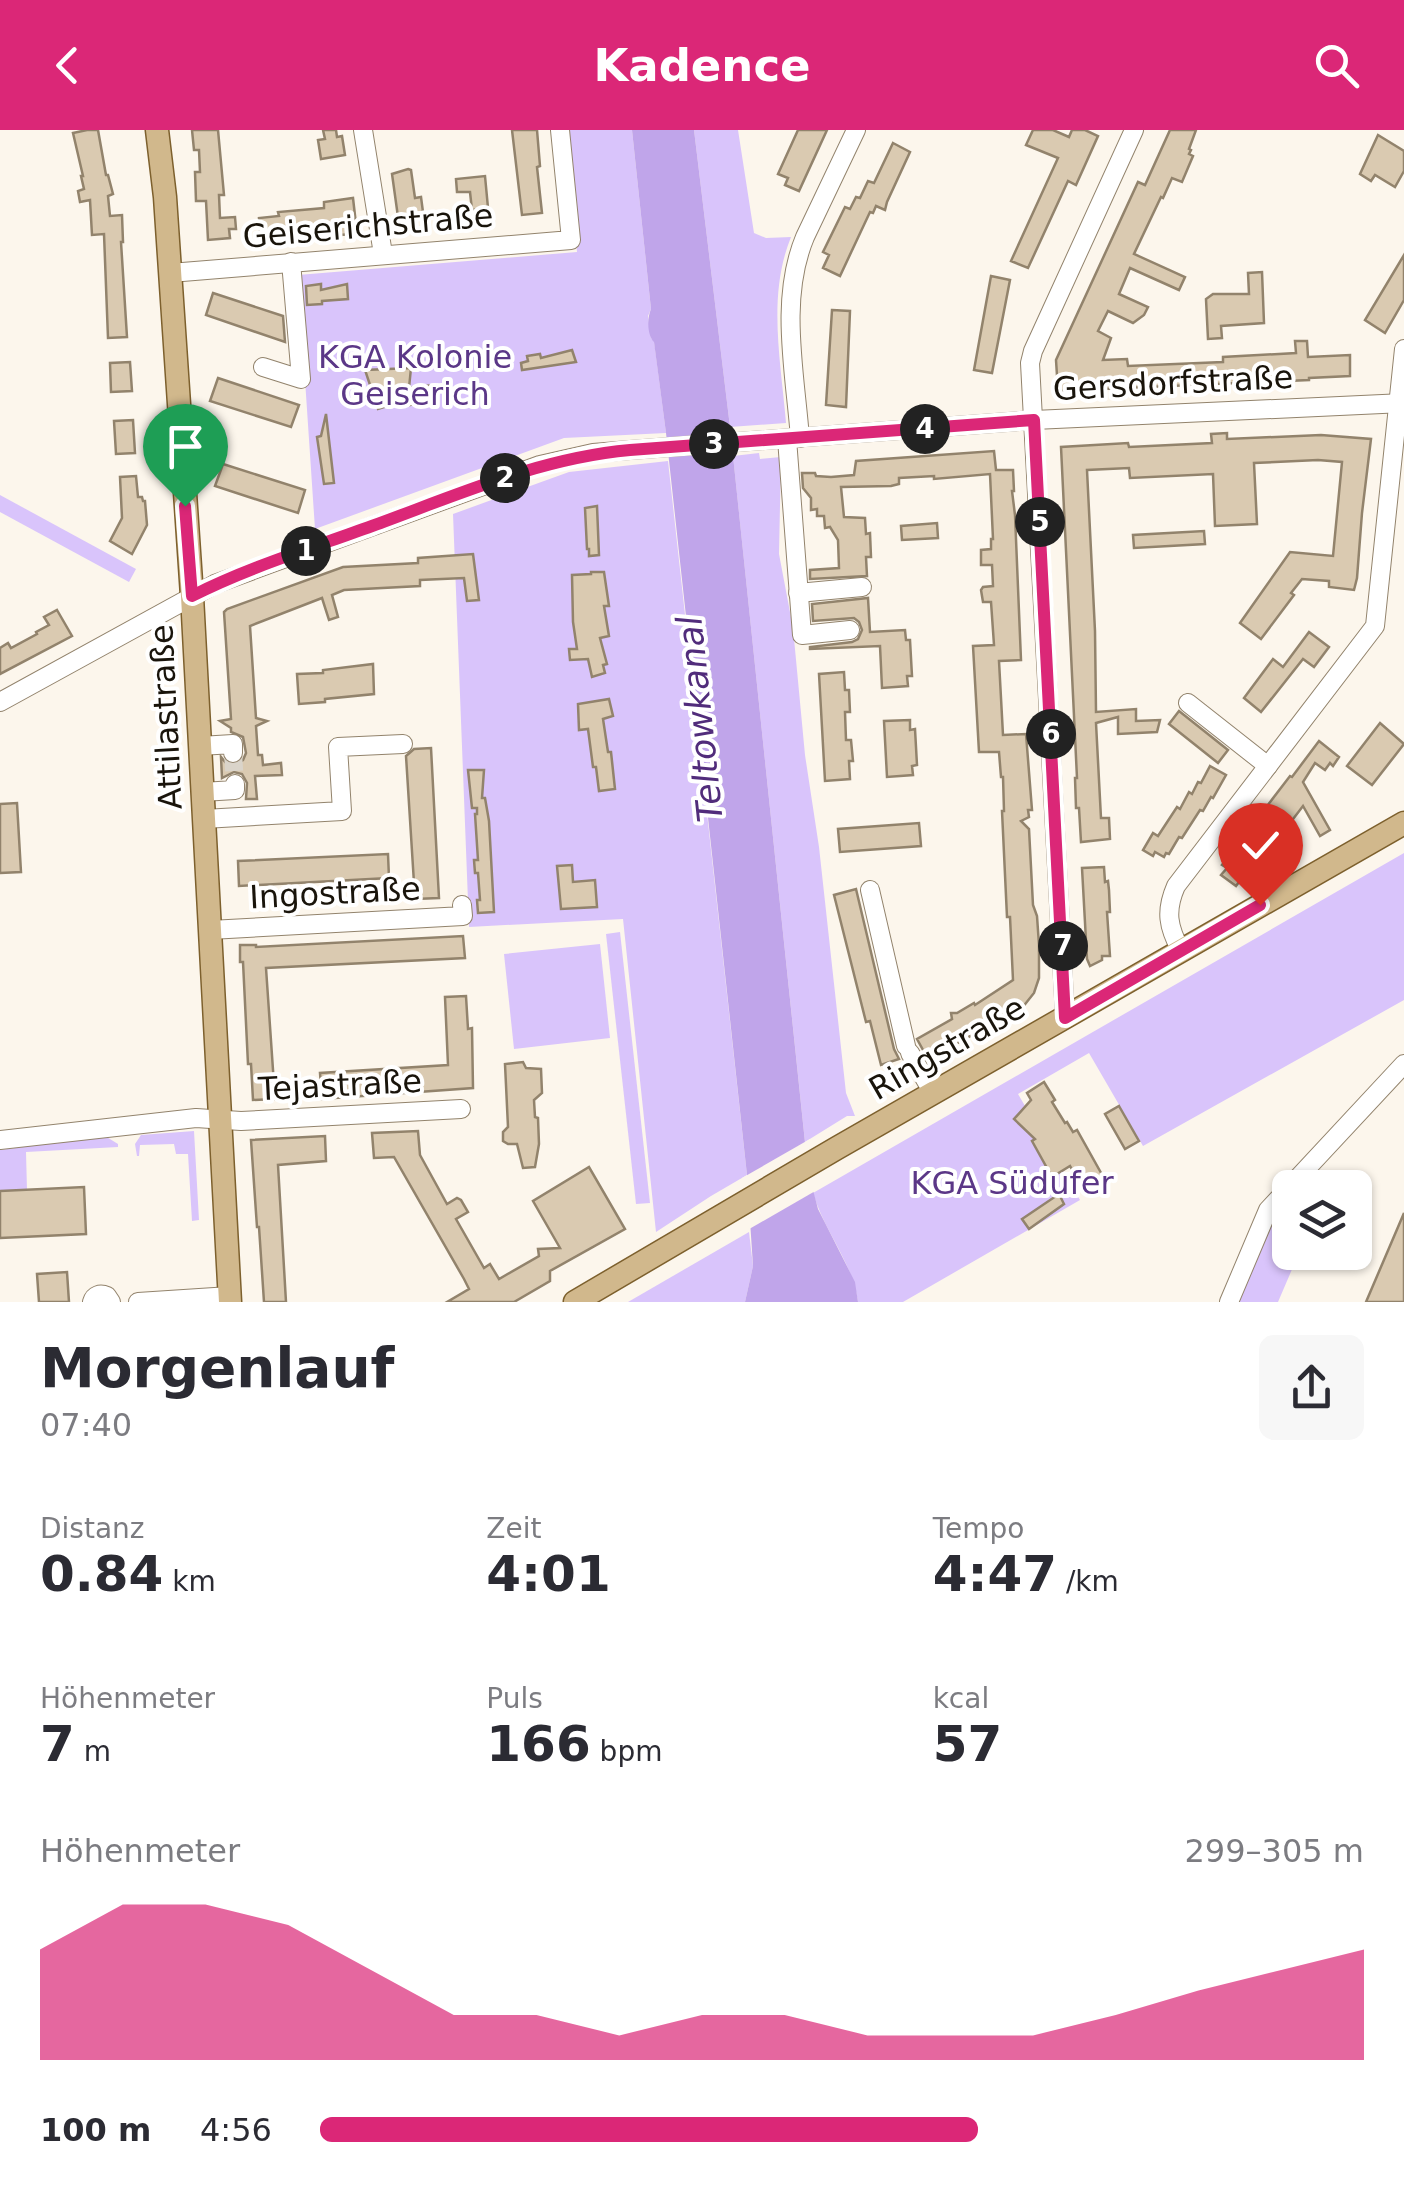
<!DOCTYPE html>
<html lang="de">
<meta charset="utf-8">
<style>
:root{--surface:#fff;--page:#f7f7f7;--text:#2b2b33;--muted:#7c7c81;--accent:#db2777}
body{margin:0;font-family:"DejaVu Sans",sans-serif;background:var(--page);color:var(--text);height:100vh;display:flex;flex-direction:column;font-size:38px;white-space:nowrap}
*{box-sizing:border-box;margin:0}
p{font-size:32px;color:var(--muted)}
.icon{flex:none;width:55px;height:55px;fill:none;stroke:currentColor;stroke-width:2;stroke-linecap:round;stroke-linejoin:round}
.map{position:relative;height:1172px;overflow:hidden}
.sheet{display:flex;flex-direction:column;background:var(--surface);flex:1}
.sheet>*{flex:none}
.tools{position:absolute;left:1272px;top:1040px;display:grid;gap:20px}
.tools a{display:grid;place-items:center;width:100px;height:100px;border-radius:15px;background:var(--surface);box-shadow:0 2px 8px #0004;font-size:50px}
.pin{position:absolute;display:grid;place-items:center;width:85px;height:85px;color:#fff;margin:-102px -42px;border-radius:50% 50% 50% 0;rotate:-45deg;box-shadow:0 0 10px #0007}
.pin .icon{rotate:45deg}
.km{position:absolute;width:50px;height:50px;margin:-25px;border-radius:50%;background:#222;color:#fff;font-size:28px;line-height:50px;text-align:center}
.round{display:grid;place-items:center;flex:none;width:105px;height:105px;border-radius:15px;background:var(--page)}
.summary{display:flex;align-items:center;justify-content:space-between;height:170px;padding:0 40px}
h1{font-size:55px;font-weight:700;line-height:75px}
.metrics{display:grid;grid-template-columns:repeat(3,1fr);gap:15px;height:170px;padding:10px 40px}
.metrics div{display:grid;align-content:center}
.metrics b{font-size:50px;font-weight:700}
.metrics small{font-size:28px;font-weight:400}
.metrics p{font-size:28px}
.chart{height:280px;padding:20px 40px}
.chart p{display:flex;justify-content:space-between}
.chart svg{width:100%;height:180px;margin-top:10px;fill:var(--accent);opacity:.7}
ul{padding:0 40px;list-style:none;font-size:32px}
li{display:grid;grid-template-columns:160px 120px 1fr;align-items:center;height:75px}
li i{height:25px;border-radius:12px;background:var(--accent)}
header{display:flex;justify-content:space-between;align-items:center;height:130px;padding:0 40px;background:var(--accent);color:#fff;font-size:45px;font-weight:700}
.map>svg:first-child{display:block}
.green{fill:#d9c4fb}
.water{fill:#c0a5ea}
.pier{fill:#fcf6ec}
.building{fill:#dacab1;stroke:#92836c;stroke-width:2.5}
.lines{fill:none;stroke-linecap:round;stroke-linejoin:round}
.minor-tunnel{stroke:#dad4ca;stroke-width:18;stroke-dasharray:18 9;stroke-linecap:butt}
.minor-casing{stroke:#92836c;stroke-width:20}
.major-casing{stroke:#7d602d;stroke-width:25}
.minor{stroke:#fff;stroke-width:18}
.major{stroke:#d1b88c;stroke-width:22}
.route-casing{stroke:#fff;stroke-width:20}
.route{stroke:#db2777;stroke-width:12}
.labels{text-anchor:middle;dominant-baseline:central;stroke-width:8;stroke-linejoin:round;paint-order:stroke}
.street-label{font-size:32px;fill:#19140b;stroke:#fff}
.park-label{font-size:32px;fill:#5b3787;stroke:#fff}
.water-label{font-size:35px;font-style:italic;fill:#512c7b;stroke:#fff}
</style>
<header><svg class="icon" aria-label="back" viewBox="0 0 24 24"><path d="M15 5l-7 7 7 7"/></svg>Kadence<svg class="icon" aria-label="search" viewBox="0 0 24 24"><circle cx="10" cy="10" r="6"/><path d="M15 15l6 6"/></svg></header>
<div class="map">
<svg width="1404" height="1172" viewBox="0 0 1404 1172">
<rect width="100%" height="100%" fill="#fcf6ec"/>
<g class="green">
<path d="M566 0H632L651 179 648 186 651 208 654 211 666 303 564 308 315 399 298 145 577 122Z"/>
<path d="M694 0H738L754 103 766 108 791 107C767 166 781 231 786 293L730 297Z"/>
<path d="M759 323 760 329 781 327 779 424 793 498 805 625 819 717 846 963 855 986H847L805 1012 733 326Z"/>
<path d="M668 331 747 1045 711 1066 656 1102 623 789 469 797 453 384 569 342Z"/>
<path d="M0 365 136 439 129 452 0 382Z"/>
<path d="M1404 723V870L1143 1016 1089 923 1018 964 1080 1070 903 1172H858C853 1133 824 1101 813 1063Z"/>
<path d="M620 802 650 1073 636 1074 606 804Z"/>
<path d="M600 814 610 908 514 919 504 824Z"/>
<path d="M194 1001 199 1090 192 1091 188 1024H176L174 1014 140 1015 139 1026H137L135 1014 141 1005Z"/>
<path d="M105 1006 118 1014V1017L26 1022 27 1060 0 1061V1020Z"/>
<path d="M1290 1077V1122L1299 1123 1278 1172H1236L1271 1092 1276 1084Z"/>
<path d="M749 1102 753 1136 745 1172H628Z"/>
</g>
<path class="water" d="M632 0H694L730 297 808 1041 818 1079 855 1152 858 1172H745L753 1136 747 1045 666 303 654 212C647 205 647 188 651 179Z"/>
<path class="pier" d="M810 1009 817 1060 744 1102 742 1048Z"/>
<g class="building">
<path d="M87 0H98L106 45H108L113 64 108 66 110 86 122 85 123 112H121L127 207 108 208 104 104 92 105 90 70 80 72 78 61 84 59 81 46H83L73 3Z"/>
<path d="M192 0H218L224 65H219L220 88 235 87 236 99H229L230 108 208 110 206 71H196L195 42H200L199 20H194Z"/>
<path d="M323 0H336L337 7 342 6 345 25 321 29 318 10 325 9Z"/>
<path d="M512 0H537L540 36 537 37 542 83 522 85Z"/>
<path d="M798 0H827L799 61 785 55 788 48 778 44Z"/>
<path d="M1033 0H1053L1069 7 1072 0H1085L1098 6 1076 55 1068 51 1028 138 1011 131 1058 28 1026 15Z"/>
<path d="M1170 0H1196L1189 19 1191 20 1189 24 1193 26 1182 52 1172 48 1163 68 1161 67 1134 124 1185 147 1179 160 1130 138 1119 164 1148 177 1144 185 1133 193 1108 181 1098 201 1111 208 1103 230 1127 229 1128 236 1223 232V227L1296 223 1295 211H1307L1308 227 1350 225V246L1309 248V250L1058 261 1056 230 1138 52 1145 55Z"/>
<path d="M1378 5 1404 21V41L1395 57 1375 45 1371 51 1360 44Z"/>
<path d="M893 13 910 22 887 72 885 80 876 76 873 83 870 82 840 146 823 138 829 125 823 122 845 77 850 79 856 67 860 68 868 51 874 53Z"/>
<path d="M408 39 411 40 415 68 421 67 423 82 398 87 392 44Z"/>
<path d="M485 46 488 78 472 80 470 62H457L456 49Z"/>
<path d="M353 68 357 103 333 106 332 99 311 102V108L261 112 259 88 279 86 278 82 324 78V72Z"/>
<path d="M1404 125V170L1385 203 1365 190Z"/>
<path d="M1262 142 1264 193 1221 196 1222 208 1208 209 1206 169 1213 164H1249L1248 143Z"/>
<path d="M991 146 1010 150 992 243 974 240Z"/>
<path d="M321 154V160L347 154 348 169 322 171V174L307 175 306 156Z"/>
<path d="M213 163 283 186 285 212 206 185Z"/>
<path d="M832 180 850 181 846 277 826 275Z"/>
<path d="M572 220 576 232 522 240 521 233 528 231 527 226 540 224 541 228Z"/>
<path d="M130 232 132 261 111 262 110 233Z"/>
<path d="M411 238 409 258 434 255 435 261 421 265 420 273 410 275 409 269 378 279 365 240Z"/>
<path d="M218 248 299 275 291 297 210 271Z"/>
<path d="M326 284 334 353 324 354 317 307 321 306Z"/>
<path d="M133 290 135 323 116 324 114 291Z"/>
<path d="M1227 303V309L1321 305 1371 309 1362 383 1357 448 1354 460 1329 457V451L1302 449 1291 463 1294 465 1261 509 1240 493 1290 422 1333 426 1342 332 1318 330 1254 333 1257 394 1215 396 1213 344 1130 348 1129 338 1087 340 1095 501 1096 582 1136 579V591L1160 590 1157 602 1118 604V587L1096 593 1101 688H1109L1110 709 1081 712 1079 678H1076L1075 648H1077L1061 317 1128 313 1129 317 1212 313 1211 304Z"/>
<path d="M994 321 996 340H1013L1014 361H1012L1015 385 1021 530 999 531 1003 605 1026 604 1032 680H1028L1029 687 1021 691 1029 699 1033 775 1037 786 1039 815V848L1034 863 1022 878 928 929 917 909 952 889 951 883H957L974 873 975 875 1013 850 1010 787H1007L1002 681H1004L1003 647H1001L999 622H979L973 516 994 515 991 472H983L981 460 983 457 993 456 992 435H981V420L991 419V409H993L990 344 934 349V346L899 348V354L891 356 841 357 844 387 865 388 866 404 870 403 871 427H866L867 446 810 449V440L839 438 838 410 830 397 825 398 824 386H817V379L811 380V368L803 358 802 343H815L816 346 831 347 854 345 856 331Z"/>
<path d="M223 334 305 360 298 383 215 356Z"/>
<path d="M136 346 138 367H142L143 371H145L147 395 132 424 110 411 122 388 120 347Z"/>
<path d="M597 376 599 425 589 426V419H587L585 378Z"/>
<path d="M937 393 938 408 902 410 901 396Z"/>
<path d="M1204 401 1205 414 1134 418 1133 405Z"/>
<path d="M473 424 479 470 467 471 464 448 420 450V456L344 460 332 465 338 487 329 490 322 468 250 496 256 588 267 591 256 596 258 625H262L263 635 281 633 282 645 255 646 257 669H246L247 653 242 644 234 642 222 648 221 627 226 633 234 635 243 630 246 623 243 607 231 602V598L220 591 231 589 224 482 227 479 343 437 418 433V428Z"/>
<path d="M591 442H604L609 476H604L609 506 600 508 607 534 603 535 605 543 592 547 588 529 570 530 569 519H577L573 492 572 445 591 444Z"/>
<path d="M868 468 870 502 905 500 906 510H910L912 546H907L908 556 882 558 880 516 810 519V517L852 512 858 509 862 500 859 492 854 488 813 491 812 474Z"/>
<path d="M57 480 72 506 0 544V518L8 513 11 518 37 504 36 502 49 495 44 487Z"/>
<path d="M1309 502 1329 517 1314 537 1303 529 1261 582 1244 568 1273 529 1283 537Z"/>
<path d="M373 534 374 564 325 569V572L299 574 297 544 323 543V540Z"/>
<path d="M844 542 845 560H849L850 582H845L846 610H851L853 631H849L850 649 825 651 819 544Z"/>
<path d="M609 569 613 586 603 589 608 622H611L615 659 599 661 596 637H593L588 599 579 600 578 574Z"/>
<path d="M1179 581 1228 620 1218 633 1169 594Z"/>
<path d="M910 590V600L915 599 917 635 912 636 913 645 887 647 884 591Z"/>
<path d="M1380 593 1404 614 1372 655 1347 636Z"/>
<path d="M1319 611 1339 627 1333 636 1330 633 1325 640 1315 633 1303 652 1330 700 1320 706 1303 676 1261 731 1257 728 1236 756 1221 745 1227 738 1222 735 1290 646 1292 647Z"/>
<path d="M431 618 439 768 415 769 406 626 414 619Z"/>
<path d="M1210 636 1226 645 1213 668 1211 667 1203 681 1200 680 1182 708 1179 707 1169 724 1166 723 1164 727 1155 722 1153 726 1143 720 1153 703 1158 706 1177 677 1180 679 1189 662 1192 664 1198 652 1201 653Z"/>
<path d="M468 640H484L482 668H485L489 691 494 782 478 783 477 770H480L478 743H475L474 730H478L475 684H477V678H472Z"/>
<path d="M17 673 21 742 0 743V674Z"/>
<path d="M919 693 921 716 840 722 838 699Z"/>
<path d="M388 724 389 748 239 756 238 731Z"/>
<path d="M572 735 573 752 595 750 597 777 561 779 557 736Z"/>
<path d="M1104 737 1105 752 1108 751 1109 760 1110 782H1107L1110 826H1102V830L1090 836 1087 829 1082 738Z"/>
<path d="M856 759 894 919 899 929 881 935 870 891 866 892 834 765Z"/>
<path d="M463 806 465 828 266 838 275 969 253 970 251 934H248L243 832H240V815H256V817Z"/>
<path d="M466 866 468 899 472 898 473 958 322 969 320 943 448 935 445 867Z"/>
<path d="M523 932 526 938 541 939 542 963 534 970 535 987 538 988 539 1014 535 1037 523 1038 517 1014H508L503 1011V1002L508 997 505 934Z"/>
<path d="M1044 952 1055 970 1052 972 1065 993 1067 992 1073 1002 1077 1000 1105 1050 1085 1062 1070 1036 1052 1047 1032 1011 1035 1009 1014 989 1031 970 1027 963Z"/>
<path d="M1119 976 1139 1011 1125 1019 1105 984Z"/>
<path d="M418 1001 420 1025 447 1074 457 1068 461 1070 468 1082 456 1089 484 1138 490 1134 499 1149 539 1126 538 1119 560 1118 533 1071 589 1037 625 1099 550 1141V1151L514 1172H447L469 1159 464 1149 394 1027 374 1028 372 1003Z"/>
<path d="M325 1006 326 1031 278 1035 286 1172H264L259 1097H257L251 1010Z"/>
<path d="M84 1057 86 1104 0 1108V1061Z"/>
<path d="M1059 1064 1064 1074 1029 1099 1022 1089Z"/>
<path d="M1404 1083V1172H1366Z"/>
<path d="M67 1142 69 1172H39L37 1144Z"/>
</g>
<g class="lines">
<path class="minor-tunnel" d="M233 623 235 654"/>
<g class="minor-casing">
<g id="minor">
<path d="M363 0 383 124"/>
<path d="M170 143 571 110 560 0"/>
<path d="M263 237 301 249 291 132"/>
<path d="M800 308C795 242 779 169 805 107L856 0"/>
<path d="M787 309 802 505 850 500"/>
<path d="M798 463 862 457"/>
<path d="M0 572 215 454 540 335 593 323 630 320 1034 290 1404 273"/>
<path d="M1188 573 1268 636"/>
<path d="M200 616 233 614V623"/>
<path d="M202 662 235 660V654"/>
<path d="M204 689 342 681 338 617 403 614"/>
<path d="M870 760 906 916"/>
<path d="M210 800 463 786 462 775"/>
<path d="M1181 821C1168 797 1165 781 1176 756L1375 496 1404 219"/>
<path d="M1065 887 1030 233 1033 221 1134 0"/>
<path d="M910 923 933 963"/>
<path d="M0 1010 196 988 241 991 461 979"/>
<path d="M92 1172C94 1165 100 1163 107 1166L111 1172"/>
<path d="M138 1172 230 1166"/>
<path d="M1229 1172 1268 1080 1404 934"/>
</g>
</g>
<g class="major-casing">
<g id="major">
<path d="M157 0 165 67 192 466 230 1172"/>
<path d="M575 1172 837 1018 1404 693"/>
</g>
</g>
<use href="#minor" class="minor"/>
<use href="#major" class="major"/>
</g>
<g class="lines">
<g class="route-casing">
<path id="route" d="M185 376 192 466C249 437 312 418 372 396 457 365 540 328 630 320L1034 290 1065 888 1260 775"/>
</g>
<use href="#route" class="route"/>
</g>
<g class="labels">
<g class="street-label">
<text transform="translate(368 96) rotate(-5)">Geiserichstraße</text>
<text transform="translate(1173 253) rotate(-3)">Gersdorfstraße</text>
<text transform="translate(166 587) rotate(-93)">Attilastraße</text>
<text transform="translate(335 763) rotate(-3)">Ingostraße</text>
<text transform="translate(947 918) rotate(-30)">Ringstraße</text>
<text transform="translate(340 955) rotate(-3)">Tejastraße</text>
</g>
<g class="park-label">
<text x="415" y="227">KGA Kolonie<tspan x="415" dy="37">Geiserich</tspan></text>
<text x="1012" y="1053">KGA Südufer</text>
</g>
<g class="water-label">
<text transform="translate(700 589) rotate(-96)">Teltowkanal</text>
</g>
</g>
</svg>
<div class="tools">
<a><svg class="icon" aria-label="layers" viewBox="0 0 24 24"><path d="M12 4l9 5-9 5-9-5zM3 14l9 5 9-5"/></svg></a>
</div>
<div class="pin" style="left:185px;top:376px;background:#1e9e55"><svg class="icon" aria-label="arrive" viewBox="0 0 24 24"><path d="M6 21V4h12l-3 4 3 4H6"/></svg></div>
<div class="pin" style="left:1260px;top:775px;background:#d93025"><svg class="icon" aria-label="check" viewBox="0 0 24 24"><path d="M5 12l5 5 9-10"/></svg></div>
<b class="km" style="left:306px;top:421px">1</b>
<b class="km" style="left:505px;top:348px">2</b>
<b class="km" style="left:714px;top:314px">3</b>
<b class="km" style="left:925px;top:299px">4</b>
<b class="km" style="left:1040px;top:392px">5</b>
<b class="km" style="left:1051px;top:604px">6</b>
<b class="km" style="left:1063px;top:816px">7</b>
</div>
<section class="sheet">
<div class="summary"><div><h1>Morgenlauf</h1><p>07:40</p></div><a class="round"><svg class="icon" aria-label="share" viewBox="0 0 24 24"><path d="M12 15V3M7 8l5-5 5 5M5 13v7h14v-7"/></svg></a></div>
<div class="metrics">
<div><p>Distanz</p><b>0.84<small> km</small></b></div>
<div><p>Zeit</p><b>4:01</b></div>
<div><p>Tempo</p><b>4:47<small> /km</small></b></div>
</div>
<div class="metrics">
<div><p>Höhenmeter</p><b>7<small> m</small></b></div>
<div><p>Puls</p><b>166<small> bpm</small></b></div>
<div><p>kcal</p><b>57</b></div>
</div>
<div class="chart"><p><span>Höhenmeter</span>299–305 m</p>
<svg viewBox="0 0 160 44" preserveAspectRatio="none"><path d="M0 44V17L10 6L20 6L30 11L40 22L50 33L60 33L70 38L80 33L90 33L100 38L110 38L120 38L130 33L140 27L150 22L160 17V44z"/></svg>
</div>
<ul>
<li><b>100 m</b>4:56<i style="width:63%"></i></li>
</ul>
</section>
